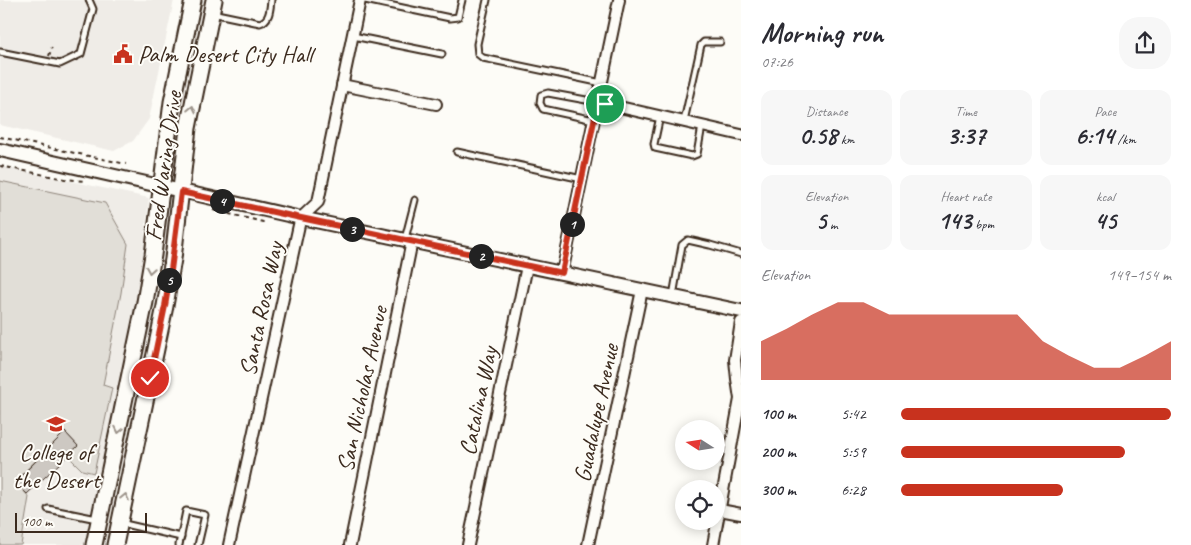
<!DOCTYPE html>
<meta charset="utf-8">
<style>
:root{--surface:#fff;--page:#f7f7f7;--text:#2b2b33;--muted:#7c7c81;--accent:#c8321e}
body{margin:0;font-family:Caveat,sans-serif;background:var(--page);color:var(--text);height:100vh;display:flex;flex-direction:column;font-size:19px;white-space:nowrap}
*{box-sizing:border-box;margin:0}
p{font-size:16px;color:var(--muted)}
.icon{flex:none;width:28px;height:28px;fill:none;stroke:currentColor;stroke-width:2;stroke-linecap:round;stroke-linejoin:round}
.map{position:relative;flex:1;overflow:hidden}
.details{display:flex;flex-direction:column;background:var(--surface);width:450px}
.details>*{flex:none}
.needle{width:32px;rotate:282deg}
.buttons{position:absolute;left:675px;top:420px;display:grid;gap:10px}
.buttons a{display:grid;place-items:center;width:50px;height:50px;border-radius:50%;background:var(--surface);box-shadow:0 2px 12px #0003;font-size:25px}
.scale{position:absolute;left:15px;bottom:12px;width:132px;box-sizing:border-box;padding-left:5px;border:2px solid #3b2a1e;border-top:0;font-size:14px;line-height:18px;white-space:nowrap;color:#3b2a1e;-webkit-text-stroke:4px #fdfcf7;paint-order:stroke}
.pin{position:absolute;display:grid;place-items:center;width:42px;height:42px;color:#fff;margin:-21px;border:2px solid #fff;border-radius:50%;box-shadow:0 1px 5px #0007}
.km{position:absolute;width:25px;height:25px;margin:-12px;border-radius:50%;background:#222;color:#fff;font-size:14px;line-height:25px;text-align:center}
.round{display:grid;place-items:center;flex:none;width:52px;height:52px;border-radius:20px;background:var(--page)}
.overview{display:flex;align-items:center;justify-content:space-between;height:85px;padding:0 20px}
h1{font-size:28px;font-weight:700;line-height:38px}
.figures{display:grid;grid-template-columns:repeat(3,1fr);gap:8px;height:85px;padding:5px 20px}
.figures div{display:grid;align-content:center;border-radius:12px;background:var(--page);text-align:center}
.figures b{font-size:25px;font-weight:700}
.figures small{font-size:14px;font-weight:400}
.figures p{font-size:14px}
.chart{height:140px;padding:10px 20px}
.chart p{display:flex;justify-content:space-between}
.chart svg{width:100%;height:90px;margin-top:5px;fill:var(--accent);opacity:.7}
ul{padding:0 20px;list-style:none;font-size:16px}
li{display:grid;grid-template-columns:80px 60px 1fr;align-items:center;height:38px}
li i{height:12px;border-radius:6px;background:var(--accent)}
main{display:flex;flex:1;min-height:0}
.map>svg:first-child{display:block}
.built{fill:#efece7}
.green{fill:#e1ded7;stroke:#8e847a}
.building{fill:#cdc8c2;stroke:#3b2a1e}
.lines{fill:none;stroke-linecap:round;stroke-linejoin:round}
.service-casing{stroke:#3b2a1e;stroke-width:9}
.minor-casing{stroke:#3b2a1e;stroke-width:14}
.tertiary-casing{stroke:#3b2a1e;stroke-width:16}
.secondary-casing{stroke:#3b2a1e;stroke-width:19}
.path{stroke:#3b2a1e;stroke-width:2;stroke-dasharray:4 4;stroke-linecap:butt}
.service{stroke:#fdfcf7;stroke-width:5}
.minor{stroke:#fdfcf7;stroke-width:10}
.tertiary{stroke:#fdfcf7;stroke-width:12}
.secondary{stroke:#fdfcf7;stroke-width:15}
.oneway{stroke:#9c938a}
.route-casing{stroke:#fff;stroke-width:10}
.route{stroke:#c8321e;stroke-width:6}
.labels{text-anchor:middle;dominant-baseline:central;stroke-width:4;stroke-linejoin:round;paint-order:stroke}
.poi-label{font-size:24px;fill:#3b2a1e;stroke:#fdfcf7;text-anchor:start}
.street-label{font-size:24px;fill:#3b2a1e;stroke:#fdfcf7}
</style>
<main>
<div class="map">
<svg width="741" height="545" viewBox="0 0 741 545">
<rect width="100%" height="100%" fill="#fdfcf7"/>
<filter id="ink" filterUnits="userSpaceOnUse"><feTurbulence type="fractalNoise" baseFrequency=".02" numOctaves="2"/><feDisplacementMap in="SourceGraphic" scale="10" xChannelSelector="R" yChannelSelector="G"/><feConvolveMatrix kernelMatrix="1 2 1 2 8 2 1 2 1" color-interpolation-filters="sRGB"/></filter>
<g filter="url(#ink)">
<g class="built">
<path d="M0 0H174L149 119 133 141 114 151 0 125Z"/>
<path d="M0 166 149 198 138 303 88 545H0Z"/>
</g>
<path class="green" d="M0 181 105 203 128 244 121 293 103 385 112 388 94 473 82 470 68 456 78 446 65 432 15 481 29 497 21 545H0Z"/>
<path class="building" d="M65 432 78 446 27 494 15 482Z"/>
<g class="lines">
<g class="service-casing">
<g id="service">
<path d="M365 0 450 18 458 17 462 0"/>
<path d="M487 0 477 44 478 54 483 58 602 83"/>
<path d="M212 13 260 23C270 20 270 9 271 0"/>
<path d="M353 36 442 54"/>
<path d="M0 52 60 64 81 54 93 9 89 0"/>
<path d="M660 116 654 144 655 148 692 156 697 154 702 126"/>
<path d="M594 120 543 109 540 103 541 95 548 93 597 102"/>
<path d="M684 121 701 45 704 42H720"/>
<path d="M457 152 582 179"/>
<path d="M405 239 415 200"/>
<path d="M673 296 682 245 688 240 710 245 741 254"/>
<path d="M48 509 97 519"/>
<path d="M120 523 181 537"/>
<path d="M179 545 186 511 205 515 198 545"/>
</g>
</g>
<g class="minor-casing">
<g id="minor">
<path d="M342 85 436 104"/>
<path d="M598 102 741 135"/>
<path d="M562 273 619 0"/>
<path d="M720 510 741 514"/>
<path d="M229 545 299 225 301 218 318 202 360 0"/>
<path d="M350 545 412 241"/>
<path d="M468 545 527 266"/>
<path d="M588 545 642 290"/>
<path d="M713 545 740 399 737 379 735 360 741 322"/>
</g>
</g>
<g class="tertiary-casing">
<path id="tertiary" d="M0 150 301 218 741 311"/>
</g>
<g class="secondary-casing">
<g id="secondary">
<path d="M94 545 145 302 153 255 172 102 193 0"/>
<path d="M115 545 165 306 173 259 188 128 214 0"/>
</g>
</g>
<g class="path">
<path d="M49 56 52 47"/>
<path d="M0 137 126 164"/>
<path d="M0 166 65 179 84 181"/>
<path d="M213 210 263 222H267"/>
</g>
<use href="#service" class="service"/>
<use href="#minor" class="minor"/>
<use href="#tertiary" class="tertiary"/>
<use href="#secondary" class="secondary"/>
</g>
<defs><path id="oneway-chevron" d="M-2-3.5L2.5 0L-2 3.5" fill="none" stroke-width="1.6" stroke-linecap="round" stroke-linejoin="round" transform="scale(1.25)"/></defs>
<g class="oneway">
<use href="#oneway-chevron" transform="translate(192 109) rotate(-78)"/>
<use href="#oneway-chevron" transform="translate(150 270) rotate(99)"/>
<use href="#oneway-chevron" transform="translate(119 430) rotate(102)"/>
<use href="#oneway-chevron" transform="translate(125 497) rotate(-78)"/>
</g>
</g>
<g class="lines" filter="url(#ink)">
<g class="route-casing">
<path id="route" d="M150 378 165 306 171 270 181 192 301 218 562 273 598 102 605 104"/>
</g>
<use href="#route" class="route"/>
</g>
<defs>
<g id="civic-bare" transform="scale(1.5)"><path d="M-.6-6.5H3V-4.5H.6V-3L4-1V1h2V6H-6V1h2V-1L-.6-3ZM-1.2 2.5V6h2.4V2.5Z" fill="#c8321e" stroke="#fdfcf7" stroke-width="2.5" paint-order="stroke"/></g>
<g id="university-bare" transform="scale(1.5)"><path d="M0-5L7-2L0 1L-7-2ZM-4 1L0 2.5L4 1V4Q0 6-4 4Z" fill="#c8321e" stroke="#fdfcf7" stroke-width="2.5" paint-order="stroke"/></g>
</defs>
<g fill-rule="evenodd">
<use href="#civic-bare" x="123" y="54"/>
<use href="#university-bare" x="56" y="424"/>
</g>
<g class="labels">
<g class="poi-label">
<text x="138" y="54">Palm Desert City Hall</text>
<text x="56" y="452" text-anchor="middle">College of<tspan x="56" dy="28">the Desert</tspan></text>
</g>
<g class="street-label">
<text transform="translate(163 166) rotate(-82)">Fred Waring Drive</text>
<text transform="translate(261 309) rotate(-78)">Santa Rosa Way</text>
<text transform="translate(362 389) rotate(-78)">San Nicholas Avenue</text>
<text transform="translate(478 401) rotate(-78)">Catalina Way</text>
<text transform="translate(596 413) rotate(-78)">Guadalupe Avenue</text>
</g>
</g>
</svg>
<div class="buttons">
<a><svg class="needle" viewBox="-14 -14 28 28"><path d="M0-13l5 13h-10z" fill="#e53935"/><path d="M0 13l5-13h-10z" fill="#7c7c81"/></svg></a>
<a><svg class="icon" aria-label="locate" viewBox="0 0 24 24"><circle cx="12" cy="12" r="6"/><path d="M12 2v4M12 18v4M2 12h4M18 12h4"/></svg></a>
</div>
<div class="scale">100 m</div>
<div class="pin" style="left:605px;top:104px;background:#1e9e55"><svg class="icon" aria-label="arrive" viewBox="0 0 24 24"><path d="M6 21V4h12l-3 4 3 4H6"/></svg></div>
<div class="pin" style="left:150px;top:378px;background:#d93025"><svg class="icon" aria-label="check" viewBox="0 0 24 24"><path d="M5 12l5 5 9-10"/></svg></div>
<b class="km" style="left:572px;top:224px">1</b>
<b class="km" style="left:481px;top:256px">2</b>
<b class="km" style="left:352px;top:229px">3</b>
<b class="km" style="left:222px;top:201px">4</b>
<b class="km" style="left:169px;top:280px">5</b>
</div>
<section class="details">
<div class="overview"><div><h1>Morning run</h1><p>07:26</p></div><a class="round"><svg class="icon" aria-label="share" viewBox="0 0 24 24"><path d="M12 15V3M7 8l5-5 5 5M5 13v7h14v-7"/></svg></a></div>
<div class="figures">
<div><p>Distance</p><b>0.58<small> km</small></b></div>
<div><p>Time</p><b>3:37</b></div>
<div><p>Pace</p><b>6:14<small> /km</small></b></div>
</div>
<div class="figures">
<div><p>Elevation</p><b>5<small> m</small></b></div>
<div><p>Heart rate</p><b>143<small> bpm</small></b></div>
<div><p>kcal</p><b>45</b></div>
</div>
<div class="chart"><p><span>Elevation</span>149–154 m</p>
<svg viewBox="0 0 160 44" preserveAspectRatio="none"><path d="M0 44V25L10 19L20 12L30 6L40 6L50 12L60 12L70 12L80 12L90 12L100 12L110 25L120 32L130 38L140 38L150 32L160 25V44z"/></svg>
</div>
<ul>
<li><b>100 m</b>5:42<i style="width:100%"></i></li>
<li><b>200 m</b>5:59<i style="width:83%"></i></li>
<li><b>300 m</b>6:28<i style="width:60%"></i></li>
</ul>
</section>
</main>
